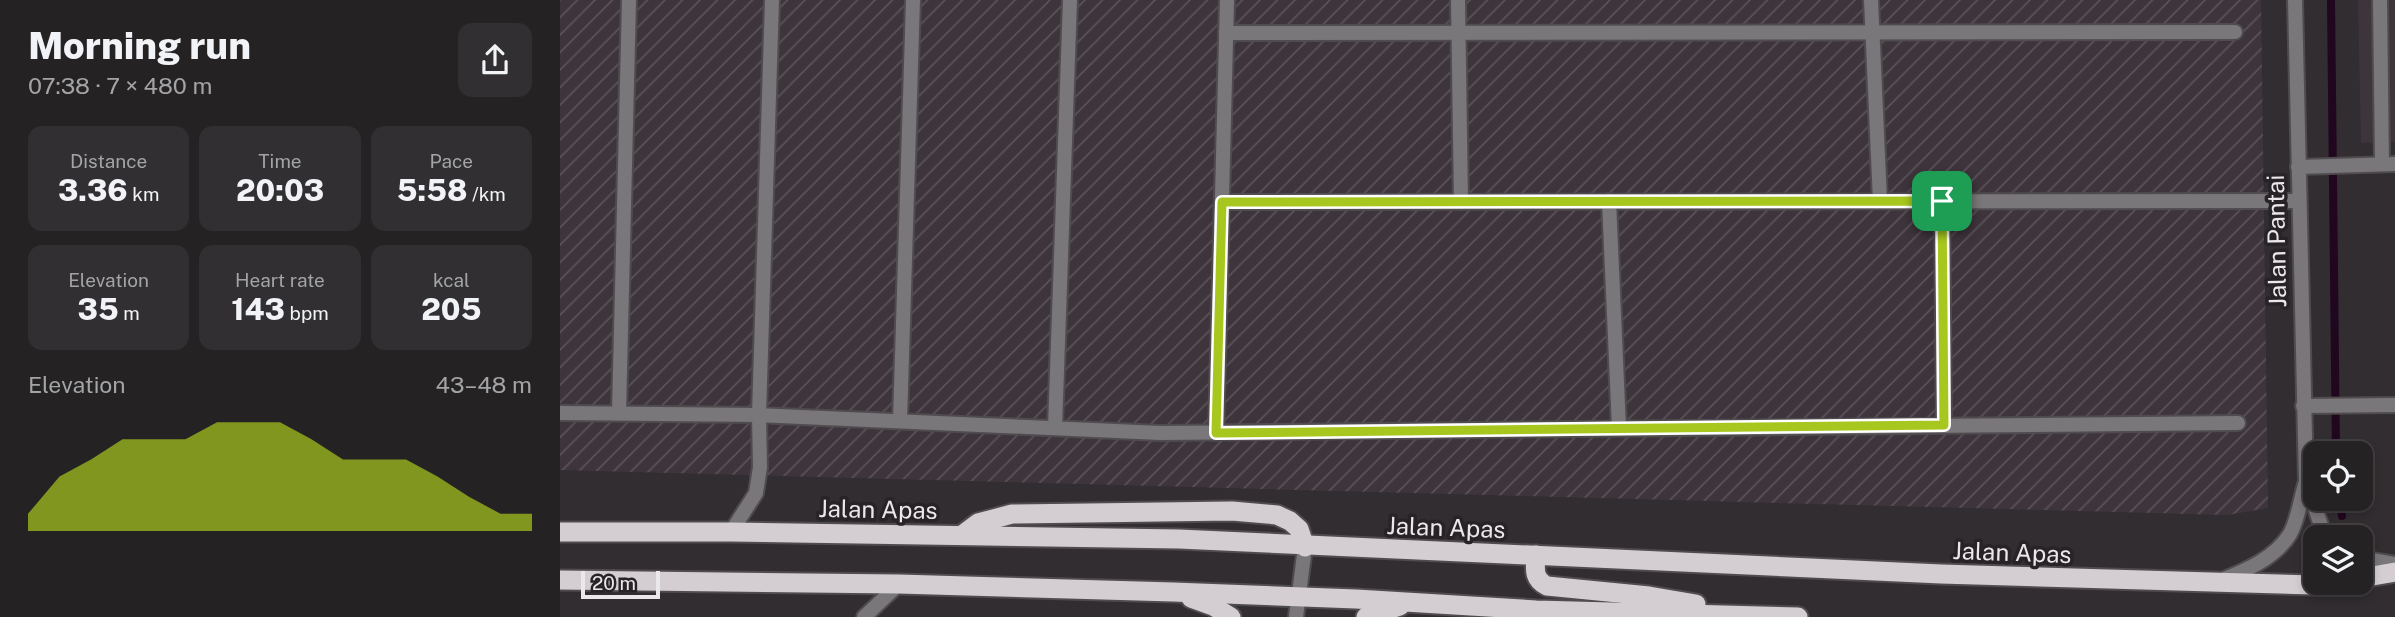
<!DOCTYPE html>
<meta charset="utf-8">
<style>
:root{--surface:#252224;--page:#312f31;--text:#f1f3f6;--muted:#a3a4a6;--line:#423f41;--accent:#a7c71e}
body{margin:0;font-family:"Public Sans",sans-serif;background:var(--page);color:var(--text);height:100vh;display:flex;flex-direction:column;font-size:26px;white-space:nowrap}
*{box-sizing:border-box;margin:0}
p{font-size:23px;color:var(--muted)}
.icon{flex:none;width:38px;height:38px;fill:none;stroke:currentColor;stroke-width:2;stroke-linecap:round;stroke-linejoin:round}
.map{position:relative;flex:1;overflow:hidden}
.side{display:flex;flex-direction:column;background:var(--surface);width:560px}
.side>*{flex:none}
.buttons{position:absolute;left:1743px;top:441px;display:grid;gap:14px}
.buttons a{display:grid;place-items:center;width:70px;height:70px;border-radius:14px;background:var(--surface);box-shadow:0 4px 10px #0003,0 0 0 2px var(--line);font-size:35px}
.scale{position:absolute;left:21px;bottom:18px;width:79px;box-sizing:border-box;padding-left:7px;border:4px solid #ebe8eb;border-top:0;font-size:19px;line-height:24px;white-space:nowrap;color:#ebe8eb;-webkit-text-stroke:5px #272326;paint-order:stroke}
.pin{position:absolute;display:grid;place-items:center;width:60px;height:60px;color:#fff;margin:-30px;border-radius:14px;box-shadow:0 4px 10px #0006}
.round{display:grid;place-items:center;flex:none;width:74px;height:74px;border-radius:14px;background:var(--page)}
.headline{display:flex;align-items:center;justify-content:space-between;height:119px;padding:0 28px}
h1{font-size:38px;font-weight:800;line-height:52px}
.metrics{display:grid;grid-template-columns:repeat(3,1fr);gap:10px;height:119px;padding:7px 28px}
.metrics div{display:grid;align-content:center;border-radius:14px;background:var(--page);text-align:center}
.metrics b{font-size:30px;font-weight:800}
.metrics small{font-size:19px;font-weight:400}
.metrics p{font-size:19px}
.chart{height:196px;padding:14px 28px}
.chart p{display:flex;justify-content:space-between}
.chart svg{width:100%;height:126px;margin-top:7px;fill:var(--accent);opacity:.7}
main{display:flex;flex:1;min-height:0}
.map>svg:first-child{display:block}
.built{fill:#3e353c}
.industrial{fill:url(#industrial-furrows)}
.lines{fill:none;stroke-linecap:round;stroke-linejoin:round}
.stream{stroke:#20061e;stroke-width:8}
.service-casing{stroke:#4f4b4e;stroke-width:18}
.minor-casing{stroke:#4f4b4e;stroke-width:18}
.tertiary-casing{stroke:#4f4b4e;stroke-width:18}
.trunk-casing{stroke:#4f4b4e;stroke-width:23}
.service{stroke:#797779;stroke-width:14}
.minor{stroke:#797779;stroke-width:14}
.tertiary{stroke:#797779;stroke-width:14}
.trunk{stroke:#d4ced3;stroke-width:19}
.route-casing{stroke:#fff;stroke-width:14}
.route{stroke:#a7c71e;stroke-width:9}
.labels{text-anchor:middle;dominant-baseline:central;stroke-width:7;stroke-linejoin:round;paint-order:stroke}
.street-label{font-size:24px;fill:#ebe8eb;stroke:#272326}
</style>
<main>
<section class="side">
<div class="headline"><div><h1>Morning run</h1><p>07:38 · 7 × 480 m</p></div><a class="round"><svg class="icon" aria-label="share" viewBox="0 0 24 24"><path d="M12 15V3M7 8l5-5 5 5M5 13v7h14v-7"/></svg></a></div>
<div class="metrics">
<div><p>Distance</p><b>3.36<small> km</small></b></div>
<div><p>Time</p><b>20:03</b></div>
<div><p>Pace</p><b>5:58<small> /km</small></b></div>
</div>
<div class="metrics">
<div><p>Elevation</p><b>35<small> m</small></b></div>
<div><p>Heart rate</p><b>143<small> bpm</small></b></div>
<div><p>kcal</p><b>205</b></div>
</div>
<div class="chart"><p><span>Elevation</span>43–48 m</p>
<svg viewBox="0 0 160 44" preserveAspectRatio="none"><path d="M0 44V38L10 25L20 19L30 12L40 12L50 12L60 6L70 6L80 6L90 12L100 19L110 19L120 19L130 25L140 32L150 38L160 38V44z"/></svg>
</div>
</section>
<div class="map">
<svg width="1835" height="617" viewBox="0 0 1835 617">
<defs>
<pattern id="industrial-furrows" width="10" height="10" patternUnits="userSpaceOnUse" patternTransform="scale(1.75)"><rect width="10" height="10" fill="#3e353c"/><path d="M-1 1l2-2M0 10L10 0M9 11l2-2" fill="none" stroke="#5a5258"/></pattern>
</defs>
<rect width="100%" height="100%" fill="#312d30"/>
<path class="built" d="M1798 0H1835V142L1801 143Z"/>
<path class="industrial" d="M0 0H1701L1708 508 1667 515 0 470Z"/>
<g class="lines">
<g class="stream">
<path d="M1771 0 1776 453"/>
<path d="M1780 499 1782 516"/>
</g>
<g class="service-casing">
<g id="service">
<path d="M898 0 901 202"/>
<path d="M1311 0 1320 201"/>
<path d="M666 33 1675 32"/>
<path d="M1049 201 1059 428"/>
<path d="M1382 201 1384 425"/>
<path d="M59 413 69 0"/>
<path d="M340 421 353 0"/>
</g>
</g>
<g class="minor-casing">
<g id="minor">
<path d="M1820 0 1822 164"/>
<path d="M1738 167 1835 164"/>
<path d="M662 202 1738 201"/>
<path d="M1743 406 1835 405"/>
<path d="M0 413 199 415 600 433 1678 423"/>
<path d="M495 428 510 0"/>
<path d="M656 433 667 0"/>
<path d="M171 532 196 493 200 467 199 415 212 0"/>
<path d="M304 617 339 584"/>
</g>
</g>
<g class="tertiary-casing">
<g id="tertiary">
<path d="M1735 0 1746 481 1765 537"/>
<path d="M1801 558 1835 564"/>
<path d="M1662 580C1687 570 1715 558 1730 534 1738 520 1741 497 1746 481"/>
<path d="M736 617 745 547"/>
</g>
</g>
<g class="trunk-casing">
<g id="trunk">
<path d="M0 532H171L619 539 1381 574 1754 585 1769 583"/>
<path d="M402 535 418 523 452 514 672 511 717 515 730 521 739 529 745 547"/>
<path d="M976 555C975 569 973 579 987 586L1089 596 1136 604"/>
<path d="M1801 578 1835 572"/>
<path d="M0 580 339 584 613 592 796 599 976 610 1238 617"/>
<path d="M631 598 653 606 671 617"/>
<path d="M806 617 840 606"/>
</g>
</g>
<use href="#service" class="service"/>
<use href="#minor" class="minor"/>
<use href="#tertiary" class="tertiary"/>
<use href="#trunk" class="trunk"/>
</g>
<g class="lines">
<g class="route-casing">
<path id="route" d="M1382 201 1384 425 656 433 662 202Z"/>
</g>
<use href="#route" class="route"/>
</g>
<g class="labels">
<g class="street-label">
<text transform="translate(1716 241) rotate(-91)">Jalan Pantai</text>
<text transform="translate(318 509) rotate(1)">Jalan Apas</text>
<text transform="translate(886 527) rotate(2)">Jalan Apas</text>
<text transform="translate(1452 552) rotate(2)">Jalan Apas</text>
</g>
</g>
</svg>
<div class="buttons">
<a><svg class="icon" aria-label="locate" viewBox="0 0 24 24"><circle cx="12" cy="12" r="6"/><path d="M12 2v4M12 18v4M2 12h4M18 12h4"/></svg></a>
<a><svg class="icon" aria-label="layers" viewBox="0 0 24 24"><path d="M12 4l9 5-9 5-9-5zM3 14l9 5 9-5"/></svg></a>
</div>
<div class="scale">20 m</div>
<div class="pin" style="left:1382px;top:201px;background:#1e9e55"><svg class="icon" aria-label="arrive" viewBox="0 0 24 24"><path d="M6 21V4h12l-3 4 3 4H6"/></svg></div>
</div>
</main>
